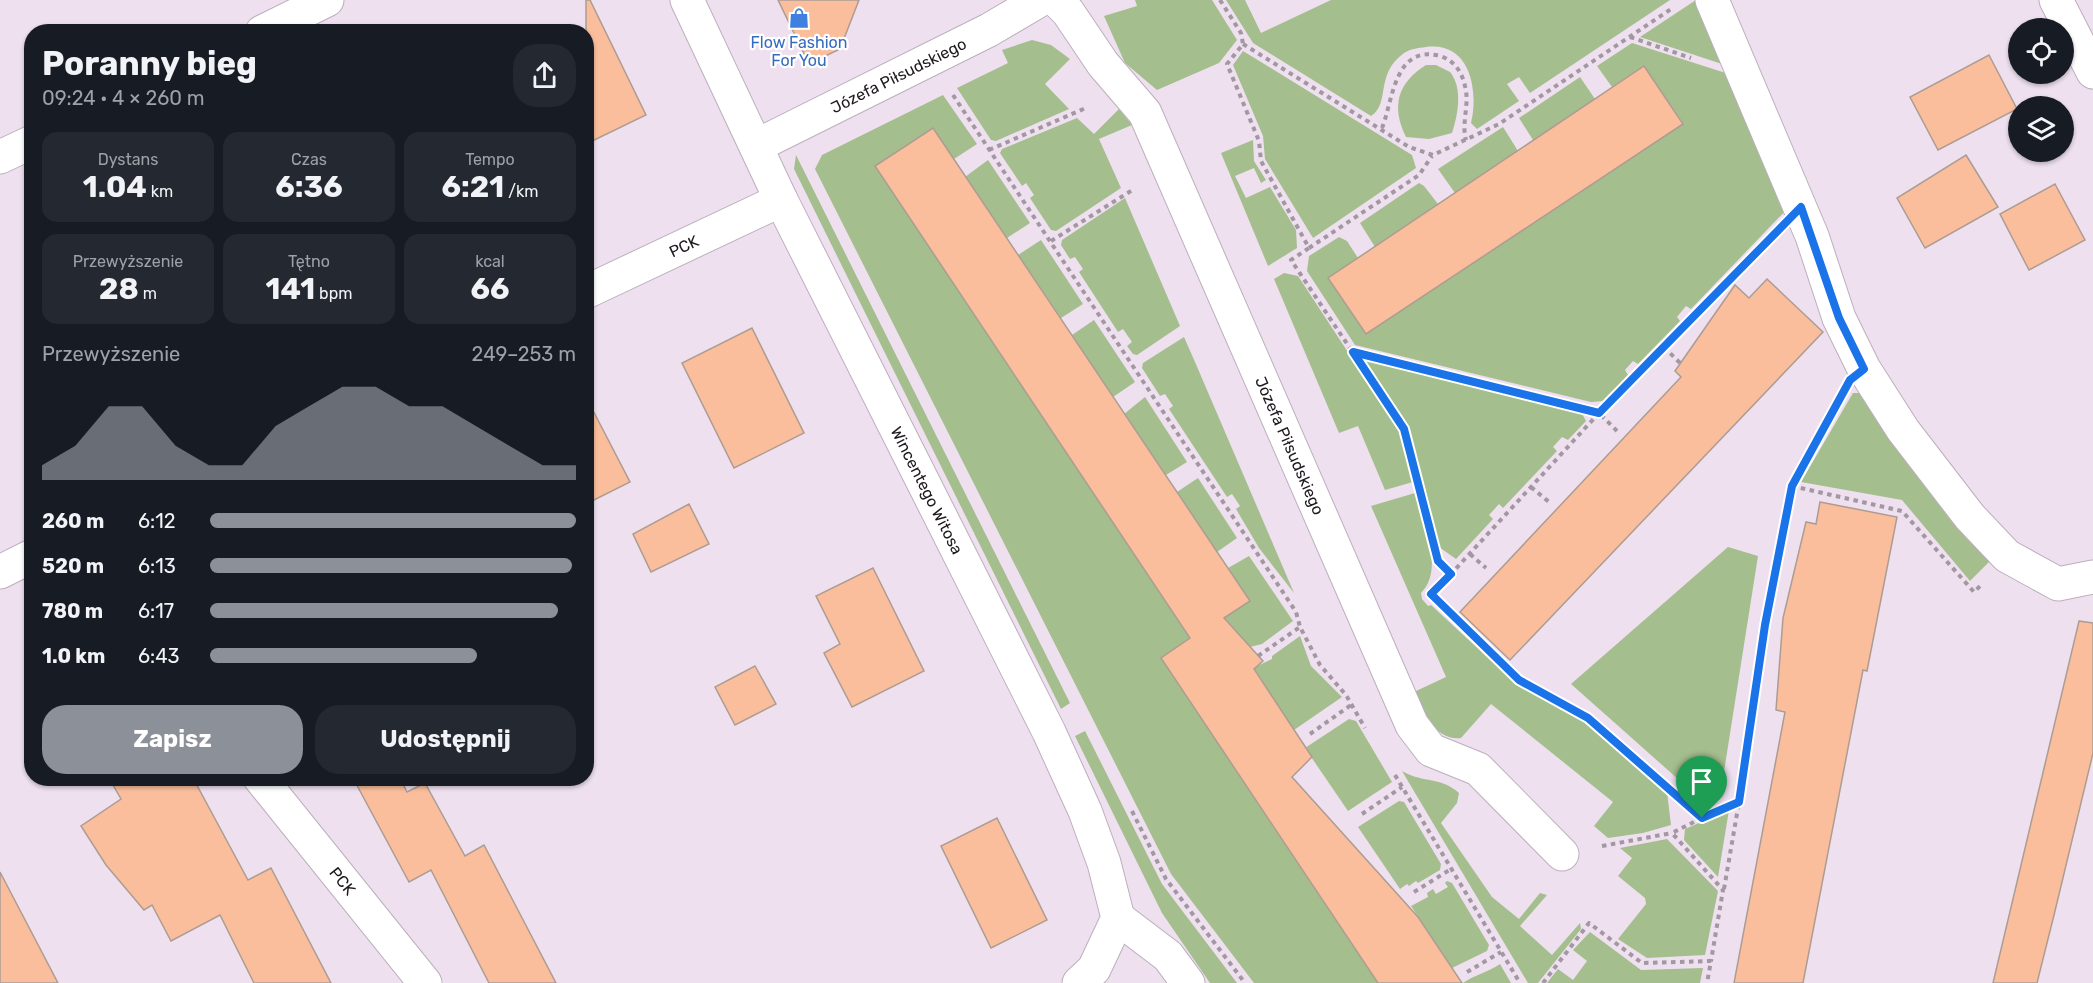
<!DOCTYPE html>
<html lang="pl">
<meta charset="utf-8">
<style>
:root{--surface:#171b24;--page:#242831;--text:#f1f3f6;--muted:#9ea1a6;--accent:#8c9099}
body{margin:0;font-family:Rubik,sans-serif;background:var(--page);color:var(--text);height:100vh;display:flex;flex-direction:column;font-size:22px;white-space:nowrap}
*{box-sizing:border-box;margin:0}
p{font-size:20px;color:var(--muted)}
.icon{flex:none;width:33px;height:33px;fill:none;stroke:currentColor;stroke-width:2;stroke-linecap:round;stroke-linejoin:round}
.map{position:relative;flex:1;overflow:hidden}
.side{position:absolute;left:24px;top:24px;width:570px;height:762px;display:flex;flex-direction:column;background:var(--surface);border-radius:24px;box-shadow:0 2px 4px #0004}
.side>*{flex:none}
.fabs{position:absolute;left:2008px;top:18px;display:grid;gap:12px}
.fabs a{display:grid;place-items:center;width:66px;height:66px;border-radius:50%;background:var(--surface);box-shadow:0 2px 4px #0004;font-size:30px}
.pin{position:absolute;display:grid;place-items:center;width:51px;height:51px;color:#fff;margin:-62px -26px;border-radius:50% 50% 50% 0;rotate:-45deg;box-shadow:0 0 6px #0007}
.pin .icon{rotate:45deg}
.round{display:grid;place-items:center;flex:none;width:63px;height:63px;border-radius:24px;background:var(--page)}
.overview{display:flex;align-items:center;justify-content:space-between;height:102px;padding:0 18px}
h1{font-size:33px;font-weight:700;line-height:45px}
.metrics{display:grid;grid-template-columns:repeat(3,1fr);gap:9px;height:102px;padding:6px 18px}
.metrics div{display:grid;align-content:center;border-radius:15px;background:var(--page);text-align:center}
.metrics b{font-size:30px;font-weight:700}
.metrics small{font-size:16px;font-weight:400}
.metrics p{font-size:16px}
.chart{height:168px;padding:12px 18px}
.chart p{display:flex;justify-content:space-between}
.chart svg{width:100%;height:108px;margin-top:6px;fill:var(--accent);opacity:.7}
.primary-button{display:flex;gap:12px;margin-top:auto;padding:12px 18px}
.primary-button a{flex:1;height:69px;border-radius:24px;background:var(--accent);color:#fff;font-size:24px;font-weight:700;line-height:69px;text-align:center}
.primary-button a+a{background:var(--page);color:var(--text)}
ul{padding:0 18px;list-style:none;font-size:20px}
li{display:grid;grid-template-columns:96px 72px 1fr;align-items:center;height:45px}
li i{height:15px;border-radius:8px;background:var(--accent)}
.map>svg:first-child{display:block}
.green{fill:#a5be8e}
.building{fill:#fabe9d;stroke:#ad9c92;stroke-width:1.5}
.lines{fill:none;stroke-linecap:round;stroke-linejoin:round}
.minor-casing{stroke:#bcafbd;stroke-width:35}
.path{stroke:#a297a2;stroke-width:4;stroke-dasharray:4.5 4.5;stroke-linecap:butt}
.minor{stroke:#fff;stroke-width:33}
.route-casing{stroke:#fff;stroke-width:12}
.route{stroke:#1a73e8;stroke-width:8}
.labels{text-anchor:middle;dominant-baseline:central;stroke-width:4.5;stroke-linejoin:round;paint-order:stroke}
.shop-label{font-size:16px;fill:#366cbe;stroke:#fff}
.street-label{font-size:16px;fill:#1e191e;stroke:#fff}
</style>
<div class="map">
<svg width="2093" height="983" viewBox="0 0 2093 983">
<rect width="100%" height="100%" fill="#eee0ef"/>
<g class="green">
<path d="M1135 0H1212L1237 40 1219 63 1157 90 1125 63 1104 16 1137 6Z"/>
<path d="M1226 0H1245L1261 33 1331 0H1670L1530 93 1519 77 1507 84 1519 101 1477 129 1471 123C1479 90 1470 41 1426 47 1418 48 1410 49 1404 53 1374 75 1391 103 1371 116L1253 43Z"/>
<path d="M1696 0 1731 67 1640 37Z"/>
<path d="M1032 40 1051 45 1070 59 1045 84 1069 109 996 141 991 140 957 88 1008 63 1002 50Z"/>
<path d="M1632 43 1735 76 1788 208 1691 309 1686 306 1677 317 1680 321 1638 364 1633 361 1625 370 1628 375 1604 401 1591 402 1355 345 1307 271 1309 256 1339 237 1347 241 1358 258 1328 278 1366 334 1683 123 1644 66 1612 87 1597 66Z"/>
<path d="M1243 51 1412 155 1416 168 1313 238 1265 159 1263 136 1233 65Z"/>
<path d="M1426 65H1436L1450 72C1463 88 1458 114 1452 133L1429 139 1406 137C1391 107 1397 83 1426 65Z"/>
<path d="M1580 77 1595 99 1533 140 1519 118Z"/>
<path d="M943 95 977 144 954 159 933 128 1190 638 1161 658 1378 983H1254L1171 874 815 169 822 155Z"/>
<path d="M1119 109 1132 125 1099 139 1121 188 1056 231 1051 230 1030 198 1034 195 1026 183 1022 186 1000 153 1002 149 1077 118 1094 134Z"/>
<path d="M1503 127 1518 151 1455 193 1438 169Z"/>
<path d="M1253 140 1254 161 1266 180 1261 183 1254 168 1235 176 1246 198 1270 187 1296 230 1297 248 1268 266 1221 153Z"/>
<path d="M796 155 1070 703 1061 709 794 169Z"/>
<path d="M988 160 1030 223 1007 238 965 177Z"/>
<path d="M1419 183 1424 186 1438 204 1375 247 1360 223Z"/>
<path d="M1125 198 1180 326 1137 355 1133 354 1127 346 1132 342 1123 329 1118 332 1079 272 1083 269 1075 257 1070 259 1061 245 1062 240Z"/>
<path d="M1041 240 1083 304 1061 318 1018 255Z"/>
<path d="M1284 273 1298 276 1399 430 1413 482 1385 490 1358 426 1339 433 1274 279Z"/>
<path d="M1094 320 1135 382 1113 397 1072 335Z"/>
<path d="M1184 337 1195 362 1294 593 1259 548 1236 509 1240 506 1232 494 1227 497 1169 409 1173 406 1165 394 1160 396 1142 368 1143 363Z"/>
<path d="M1365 361 1581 412 1586 421 1568 440 1562 437 1553 447 1557 451 1503 508 1499 504 1489 515 1493 519 1456 559 1439 547 1409 427Z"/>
<path d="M1853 393H1861L1994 557 1970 581 1902 500 1801 482Z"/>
<path d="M1145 397 1187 462 1166 475 1124 414Z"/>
<path d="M1198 478 1237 538 1217 552 1177 492Z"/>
<path d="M1415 493C1423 522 1445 569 1421 593L1422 599 1428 606 1431 605 1513 681 1580 718 1667 792 1671 825 1643 833 1608 838 1594 826 1613 802 1491 704 1461 738C1435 741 1423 711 1414 692L1446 677 1371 506Z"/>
<path d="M1728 547 1758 556 1720 797 1705 803 1571 684Z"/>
<path d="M1249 556 1293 621 1262 644 1250 647 1221 620 1250 601 1228 568Z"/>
<path d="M1300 636 1311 666 1342 697 1294 730 1253 668 1272 659V656Z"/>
<path d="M1349 719 1356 721 1392 782 1348 811 1305 748Z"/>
<path d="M1085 731 1162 884 1237 983H1210L1162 913 1075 736Z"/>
<path d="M1402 771C1425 784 1440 776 1459 793L1457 803 1441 823 1492 897 1519 919 1540 893 1547 895 1520 926 1552 955 1580 923 1581 929 1538 983H1528Z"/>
<path d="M1399 801 1404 802 1441 864 1440 870 1418 883 1416 881 1409 886 1407 884 1400 889 1358 827Z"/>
<path d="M1729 810 1718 877 1684 840 1685 829Z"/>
<path d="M1667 839 1718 891 1705 955 1647 958 1618 939 1646 904 1645 898 1618 876 1632 858 1620 848Z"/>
<path d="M1447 881 1452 883 1489 945 1487 951 1452 968 1411 906 1428 897 1427 893 1433 889 1436 894 1448 887 1445 883Z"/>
<path d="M1590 932 1641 970 1703 968 1700 983H1547L1558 969 1573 980 1587 961 1573 950Z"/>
<path d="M1500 964 1511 983H1463C1476 974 1487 973 1500 964Z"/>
</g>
<g class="building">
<path d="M586 0H590L646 115 586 144Z"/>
<path d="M778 0H859L840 49 809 64Z"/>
<path d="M1989 55 2017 109 1938 150 1910 97Z"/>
<path d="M1644 66 1683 124 1366 334 1328 278Z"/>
<path d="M933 128 1250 601 1224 618 1263 661 1254 669 1312 757 1292 777 1418 917 1462 983H1378L1161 658 1190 638 875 166Z"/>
<path d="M1966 155 1998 207 1925 248 1897 198Z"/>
<path d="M2055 184 2085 240 2029 270 2000 214Z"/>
<path d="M1767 279 1823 332 1510 660 1460 612 1681 377 1675 371 1735 285 1749 298Z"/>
<path d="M752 328 804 433 734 468 682 363Z"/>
<path d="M586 397 630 482 586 504Z"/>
<path d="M1820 502 1897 517 1867 671 1863 670 1803 983H1734L1785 712 1776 710 1783 618 1806 522 1816 524Z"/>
<path d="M689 504 709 544 651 572 633 534Z"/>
<path d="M873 568 924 671 852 707 824 653 840 644 816 596Z"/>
<path d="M2079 621 2093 623V753L2055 911 2037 983H1993Z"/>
<path d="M755 666 776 704 735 725 715 687Z"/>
<path d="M109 778H193L248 880 271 868 331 983H254L220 915 171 941 152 905 144 910 106 865 81 826 121 799Z"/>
<path d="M353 778H400L407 792 425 783 465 856 484 845 556 983H489L431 870 409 882Z"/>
<path d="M997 818 1047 920 991 948 941 846Z"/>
<path d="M0 872 58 983H0Z"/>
</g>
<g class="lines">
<g class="minor-casing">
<g id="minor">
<path id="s1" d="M687 0 781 200 1049 732 1085 811 1104 863 1118 918 1094 969 1079 983"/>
<path id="s2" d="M1056 0 1068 12 1103 64 1145 113 1412 725 1431 750 1478 769 1562 854"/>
<path d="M1712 0 1812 236 1839 318 1864 369 1903 430 1970 517 2007 556 2058 584 2093 577"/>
<path d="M2056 0 2093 72"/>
<path d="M262 32 327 0"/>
<path id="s3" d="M756 146 989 30 1040 0"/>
<path d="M0 157 32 142"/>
<path id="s4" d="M586 292 781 200"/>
<path d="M0 572 32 556"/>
<path id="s5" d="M260 778 425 983"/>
<path d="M1118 918 1168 956 1188 983"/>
</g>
</g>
<g class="path">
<path d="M1220 0 1241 33 1243 44 1227 64 1259 141 1261 161 1309 248 1291 260 1404 429 1438 561 1451 574 1599 413 1352 352"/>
<path d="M1630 37 1691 58"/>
<path d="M1243 44 1409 147 1433 155 1499 124 1671 9"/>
<path d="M953 95 1296 612 1300 627 1320 665 1346 695 1365 728"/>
<path d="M1382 128C1393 101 1394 44 1440 56 1454 60 1462 72 1465 86 1470 105 1461 122 1466 140"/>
<path d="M989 150 1088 107"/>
<path d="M1051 241 1134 189"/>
<path d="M1309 248 1419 175 1432 156"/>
<path d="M1664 347 1680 363"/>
<path d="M1617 431 1599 413 1768 241"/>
<path d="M1792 486 1902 511 1974 592 1980 586"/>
<path d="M1531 487 1549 502"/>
<path d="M1470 554 1486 568"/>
<path d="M1451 574 1431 594 1519 680 1588 719 1702 818 1739 802 1765 625 1792 486 1836 405"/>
<path d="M1258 656 1300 627"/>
<path d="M1310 734 1351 705"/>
<path d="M1395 775 1520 983"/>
<path d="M1132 811 1166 879 1245 983"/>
<path d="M1362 814 1402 787"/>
<path d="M1702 818 1672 833 1723 890 1711 961"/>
<path d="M1602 846 1672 833"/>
<path d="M1724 889 1739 802"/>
<path d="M1414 892 1451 869"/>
<path d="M1467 972 1501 952"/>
<path d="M1543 983 1589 923 1642 963 1711 961 1707 983"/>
</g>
<use href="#minor" class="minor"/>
</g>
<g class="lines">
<g class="route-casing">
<path id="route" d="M1801 207 1839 318 1864 369 1850 380 1792 486 1765 625 1739 802 1702 818 1588 718 1519 680 1431 594 1451 574 1438 561 1404 429 1353 352 1599 413Z"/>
</g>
<use href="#route" class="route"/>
</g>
<defs>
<g id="shop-bare" transform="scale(1.62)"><path d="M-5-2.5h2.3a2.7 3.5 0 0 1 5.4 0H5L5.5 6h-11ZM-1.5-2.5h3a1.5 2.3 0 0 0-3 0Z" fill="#3f7fe0" stroke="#fff" stroke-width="2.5" paint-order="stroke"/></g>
</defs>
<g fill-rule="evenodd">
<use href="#shop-bare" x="799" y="18"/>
</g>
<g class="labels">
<g class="shop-label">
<text x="799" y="42">Flow Fashion<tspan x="799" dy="18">For You</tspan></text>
</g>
<g class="street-label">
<text stroke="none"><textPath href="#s3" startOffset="159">Józefa Piłsudskiego</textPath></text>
<text stroke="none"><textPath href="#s4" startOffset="108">PCK</textPath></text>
<text stroke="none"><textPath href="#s2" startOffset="507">Józefa Piłsudskiego</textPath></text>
<text stroke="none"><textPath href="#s1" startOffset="546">Wincentego Witosa</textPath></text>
<text stroke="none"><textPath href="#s5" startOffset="132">PCK</textPath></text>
</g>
</g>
</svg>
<div class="fabs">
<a><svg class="icon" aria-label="locate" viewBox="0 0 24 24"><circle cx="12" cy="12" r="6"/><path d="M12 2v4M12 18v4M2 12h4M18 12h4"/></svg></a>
<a><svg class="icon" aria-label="layers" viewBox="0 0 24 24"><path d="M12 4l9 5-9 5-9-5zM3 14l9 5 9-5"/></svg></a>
</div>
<div class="pin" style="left:1702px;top:818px;background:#1e9e55"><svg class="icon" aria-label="arrive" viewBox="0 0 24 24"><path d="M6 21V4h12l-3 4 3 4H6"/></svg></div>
<section class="side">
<div class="overview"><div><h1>Poranny bieg</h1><p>09:24 · 4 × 260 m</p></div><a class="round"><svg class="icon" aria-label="share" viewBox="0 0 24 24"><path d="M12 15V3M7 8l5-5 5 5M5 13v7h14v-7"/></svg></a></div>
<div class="metrics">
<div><p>Dystans</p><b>1.04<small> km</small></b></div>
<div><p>Czas</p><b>6:36</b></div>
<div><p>Tempo</p><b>6:21<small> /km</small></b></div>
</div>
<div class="metrics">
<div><p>Przewyższenie</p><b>28<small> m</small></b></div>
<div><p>Tętno</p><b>141<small> bpm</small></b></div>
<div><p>kcal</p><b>66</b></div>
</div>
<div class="chart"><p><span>Przewyższenie</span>249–253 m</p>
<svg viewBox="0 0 160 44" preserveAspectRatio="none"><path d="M0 44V38L10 30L20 14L30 14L40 30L50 38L60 38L70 22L80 14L90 6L100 6L110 14L120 14L130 22L140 30L150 38L160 38V44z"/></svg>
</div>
<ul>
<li><b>260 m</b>6:12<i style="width:100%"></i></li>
<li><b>520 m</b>6:13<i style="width:99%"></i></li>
<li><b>780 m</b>6:17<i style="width:95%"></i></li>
<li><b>1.0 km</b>6:43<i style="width:73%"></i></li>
</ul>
<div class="primary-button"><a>Zapisz</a><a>Udostępnij</a></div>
</section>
</div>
